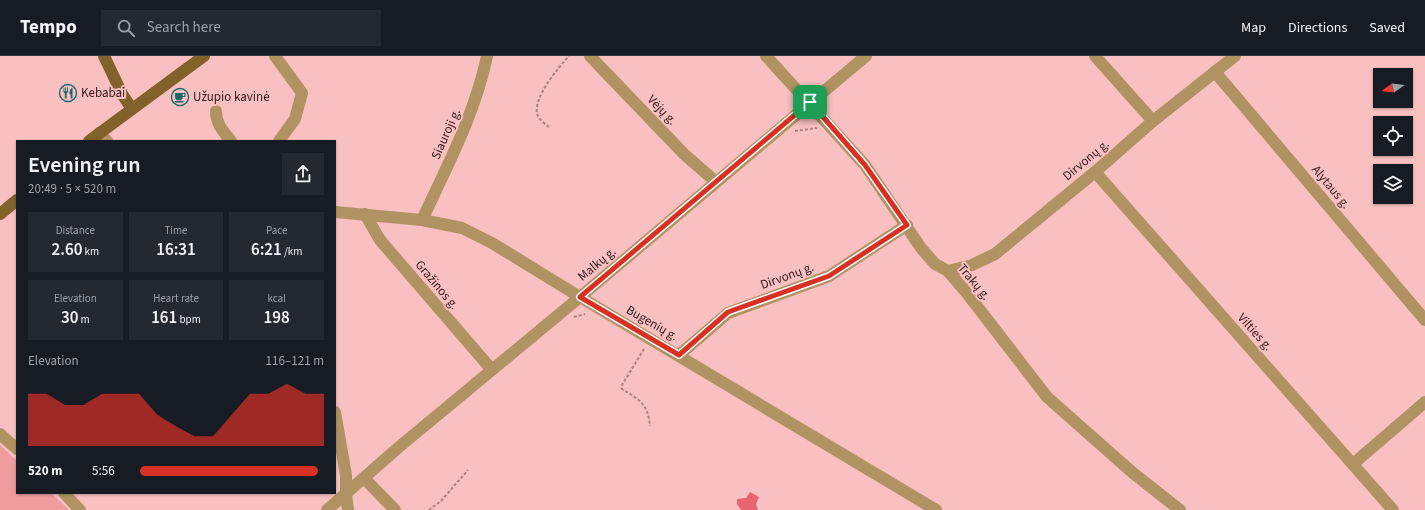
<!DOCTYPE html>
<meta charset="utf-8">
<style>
:root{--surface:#171b24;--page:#242831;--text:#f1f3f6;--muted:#9ea1a6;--line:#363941;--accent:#d93025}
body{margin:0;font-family:"Source Sans 3",sans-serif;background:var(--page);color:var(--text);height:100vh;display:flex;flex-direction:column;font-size:15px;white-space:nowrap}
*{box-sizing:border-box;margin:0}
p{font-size:13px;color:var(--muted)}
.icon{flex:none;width:22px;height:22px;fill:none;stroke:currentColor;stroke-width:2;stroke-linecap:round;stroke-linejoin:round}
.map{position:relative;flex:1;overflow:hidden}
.sheet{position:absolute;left:16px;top:84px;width:320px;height:354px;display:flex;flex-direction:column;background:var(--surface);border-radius:0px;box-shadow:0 1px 3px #0004}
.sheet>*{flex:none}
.needle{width:26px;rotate:256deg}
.tools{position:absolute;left:1373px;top:12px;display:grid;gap:8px}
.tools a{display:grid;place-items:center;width:40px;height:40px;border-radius:0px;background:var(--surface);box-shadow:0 1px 3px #0004;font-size:20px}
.pin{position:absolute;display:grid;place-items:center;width:34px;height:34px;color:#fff;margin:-17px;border-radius:8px;box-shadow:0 2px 6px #0006}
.round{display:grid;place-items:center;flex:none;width:42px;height:42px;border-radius:0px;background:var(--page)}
.headline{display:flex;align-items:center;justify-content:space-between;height:68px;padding:0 12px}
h1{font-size:22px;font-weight:600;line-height:30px}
.metrics{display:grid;grid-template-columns:repeat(3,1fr);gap:6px;height:68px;padding:4px 12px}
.metrics div{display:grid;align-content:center;border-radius:0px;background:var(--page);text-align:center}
.metrics b{font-size:17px;font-weight:600}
.metrics small{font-size:11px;font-weight:400}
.metrics p{font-size:11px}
.chart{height:112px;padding:8px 12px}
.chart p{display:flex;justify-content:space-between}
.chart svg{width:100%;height:72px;margin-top:4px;fill:var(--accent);opacity:.7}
ul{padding:0 12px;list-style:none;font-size:13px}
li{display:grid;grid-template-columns:64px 48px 1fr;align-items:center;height:30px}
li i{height:10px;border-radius:5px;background:var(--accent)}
header{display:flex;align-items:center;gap:24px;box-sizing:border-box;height:56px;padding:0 20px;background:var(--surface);border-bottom:1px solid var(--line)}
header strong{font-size:19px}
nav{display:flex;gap:22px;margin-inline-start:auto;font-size:14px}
.search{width:280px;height:36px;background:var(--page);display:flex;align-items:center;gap:10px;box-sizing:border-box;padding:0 14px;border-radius:0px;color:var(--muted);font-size:15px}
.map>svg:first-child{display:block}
.green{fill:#ef9c9f}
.forest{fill:#e86571}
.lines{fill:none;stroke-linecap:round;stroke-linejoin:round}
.path{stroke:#ad8082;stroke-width:2;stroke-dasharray:3 2;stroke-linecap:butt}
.minor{stroke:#b19263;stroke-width:12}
.major{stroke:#82612b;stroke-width:12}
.route-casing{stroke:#fff;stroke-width:8}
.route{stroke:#d93025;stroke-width:5}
.labels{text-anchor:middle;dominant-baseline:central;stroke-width:4;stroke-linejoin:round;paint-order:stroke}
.poi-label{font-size:13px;fill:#32191b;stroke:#f8c0c1;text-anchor:start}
.street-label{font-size:13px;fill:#32191b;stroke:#f8c0c1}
</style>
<header>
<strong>Tempo</strong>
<div class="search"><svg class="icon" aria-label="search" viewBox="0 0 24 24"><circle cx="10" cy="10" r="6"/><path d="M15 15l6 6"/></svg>Search here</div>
<nav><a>Map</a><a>Directions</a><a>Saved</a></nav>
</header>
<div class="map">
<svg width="1425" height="454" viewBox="0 0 1425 454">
<rect width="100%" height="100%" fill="#f8c0c1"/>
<path class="green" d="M0 389 17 405V437H51L69 454H0Z"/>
<path class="forest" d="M750 436 759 441 756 448 758 454H741L737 448V443L746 442Z"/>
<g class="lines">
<g class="path">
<path d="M549 71C545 68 538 63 537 57 534 40 559 11 569 0"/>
<path d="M795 75 817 72"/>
<path d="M574 261 585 258"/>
<path d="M644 293 622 329V333C640 344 648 348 650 370"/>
<path d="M429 454 441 445 468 414"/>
</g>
<g class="minor">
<path d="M275 0 302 37 295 63 279 85"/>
<path d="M590 0 684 98 716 126"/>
<path d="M766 0 865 109 921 192 935 208 948 215 966 236 1047 341 1133 417 1180 454"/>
<path d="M1095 0 1153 65"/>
<path d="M1215 16 1425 264"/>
<path d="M216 55C216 68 223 75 231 85"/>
<path d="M99 77 107 85"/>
<path d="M1095 116 1393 454"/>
<path d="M335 156 422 164 462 172 492 187 580 241 936 454"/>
<path d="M365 158 380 184 492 314"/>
<path d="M422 164C447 110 475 58 487 0"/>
<path d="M948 215 972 209 995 198 1095 116 1153 65 1235 0"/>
<path d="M679 299 728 257 829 220 907 169"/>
<path d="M335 356 346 419V438L348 454"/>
<path d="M0 378 17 393"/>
<path d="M1353 408 1425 346"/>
<path d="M364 422 395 454"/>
<path d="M64 437 80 454"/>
<path d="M327 454 399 391 580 241 866 0"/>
</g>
<g class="major">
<path d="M104 0 122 38 132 53"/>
<path d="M89 85 204 0"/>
<path d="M0 158 17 144"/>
</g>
</g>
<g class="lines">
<g class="route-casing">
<path id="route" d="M810 46 865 109 907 169 829 220 728 256 679 299 580 241Z"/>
</g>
<use href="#route" class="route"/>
</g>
<defs>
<g id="restaurant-ring" transform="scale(0.9)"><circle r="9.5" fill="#f8c0c1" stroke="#196769" stroke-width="1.5"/><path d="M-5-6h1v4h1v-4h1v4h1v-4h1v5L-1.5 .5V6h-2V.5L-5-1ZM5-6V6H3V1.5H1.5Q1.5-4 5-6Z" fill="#196769"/></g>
<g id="cafe-ring" transform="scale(0.9)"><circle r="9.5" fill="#f8c0c1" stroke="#196769" stroke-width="1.5"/><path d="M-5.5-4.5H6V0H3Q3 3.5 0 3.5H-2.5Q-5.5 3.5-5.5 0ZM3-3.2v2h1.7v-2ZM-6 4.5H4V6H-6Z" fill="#196769"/></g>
</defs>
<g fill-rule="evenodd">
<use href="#restaurant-ring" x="68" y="37"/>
<use href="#cafe-ring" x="180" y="41"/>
</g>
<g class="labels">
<g class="poi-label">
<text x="81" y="37">Kebabai</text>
<text x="193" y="41">Užupio kavinė</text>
</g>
<g class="street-label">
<text transform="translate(662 54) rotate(46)">Vėjų g.</text>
<text transform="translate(446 78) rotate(-66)">Siauroji g.</text>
<text transform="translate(1086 104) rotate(-40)">Dirvonų g.</text>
<text transform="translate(1331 131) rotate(50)">Alytaus g.</text>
<text transform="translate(597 208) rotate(-40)">Malkų g.</text>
<text transform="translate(787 220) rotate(-20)">Dirvonų g.</text>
<text transform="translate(974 226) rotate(50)">Trakų g.</text>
<text transform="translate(437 229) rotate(50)">Gražinos g.</text>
<text transform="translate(652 267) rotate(30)">Bugenių g.</text>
<text transform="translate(1255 276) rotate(48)">Vilties g.</text>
</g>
</g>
</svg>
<div class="tools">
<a><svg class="needle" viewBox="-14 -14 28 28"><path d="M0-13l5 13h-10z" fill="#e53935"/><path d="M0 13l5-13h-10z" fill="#9ea1a6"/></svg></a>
<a><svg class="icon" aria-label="locate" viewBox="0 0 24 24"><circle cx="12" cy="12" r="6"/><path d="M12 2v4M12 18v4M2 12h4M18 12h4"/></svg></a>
<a><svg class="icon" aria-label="layers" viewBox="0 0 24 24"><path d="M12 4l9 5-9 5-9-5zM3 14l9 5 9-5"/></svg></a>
</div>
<div class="pin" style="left:810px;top:46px;background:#1e9e55"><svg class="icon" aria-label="arrive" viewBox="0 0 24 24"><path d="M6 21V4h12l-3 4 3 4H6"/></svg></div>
<section class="sheet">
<div class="headline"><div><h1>Evening run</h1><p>20:49 · 5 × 520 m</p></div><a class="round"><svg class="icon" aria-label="share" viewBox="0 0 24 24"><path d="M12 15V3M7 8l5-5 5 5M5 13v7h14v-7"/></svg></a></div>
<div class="metrics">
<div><p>Distance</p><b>2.60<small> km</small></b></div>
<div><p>Time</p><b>16:31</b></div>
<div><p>Pace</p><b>6:21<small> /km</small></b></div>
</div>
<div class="metrics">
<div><p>Elevation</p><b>30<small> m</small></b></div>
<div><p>Heart rate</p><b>161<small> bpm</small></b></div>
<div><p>kcal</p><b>198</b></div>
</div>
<div class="chart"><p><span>Elevation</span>116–121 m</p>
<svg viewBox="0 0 160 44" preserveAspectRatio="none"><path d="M0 44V12L10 12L20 19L30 19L40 12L50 12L60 12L70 25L80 32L90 38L100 38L110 25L120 12L130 12L140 6L150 12L160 12V44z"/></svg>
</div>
<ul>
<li><b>520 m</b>5:56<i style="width:97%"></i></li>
</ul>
</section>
</div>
